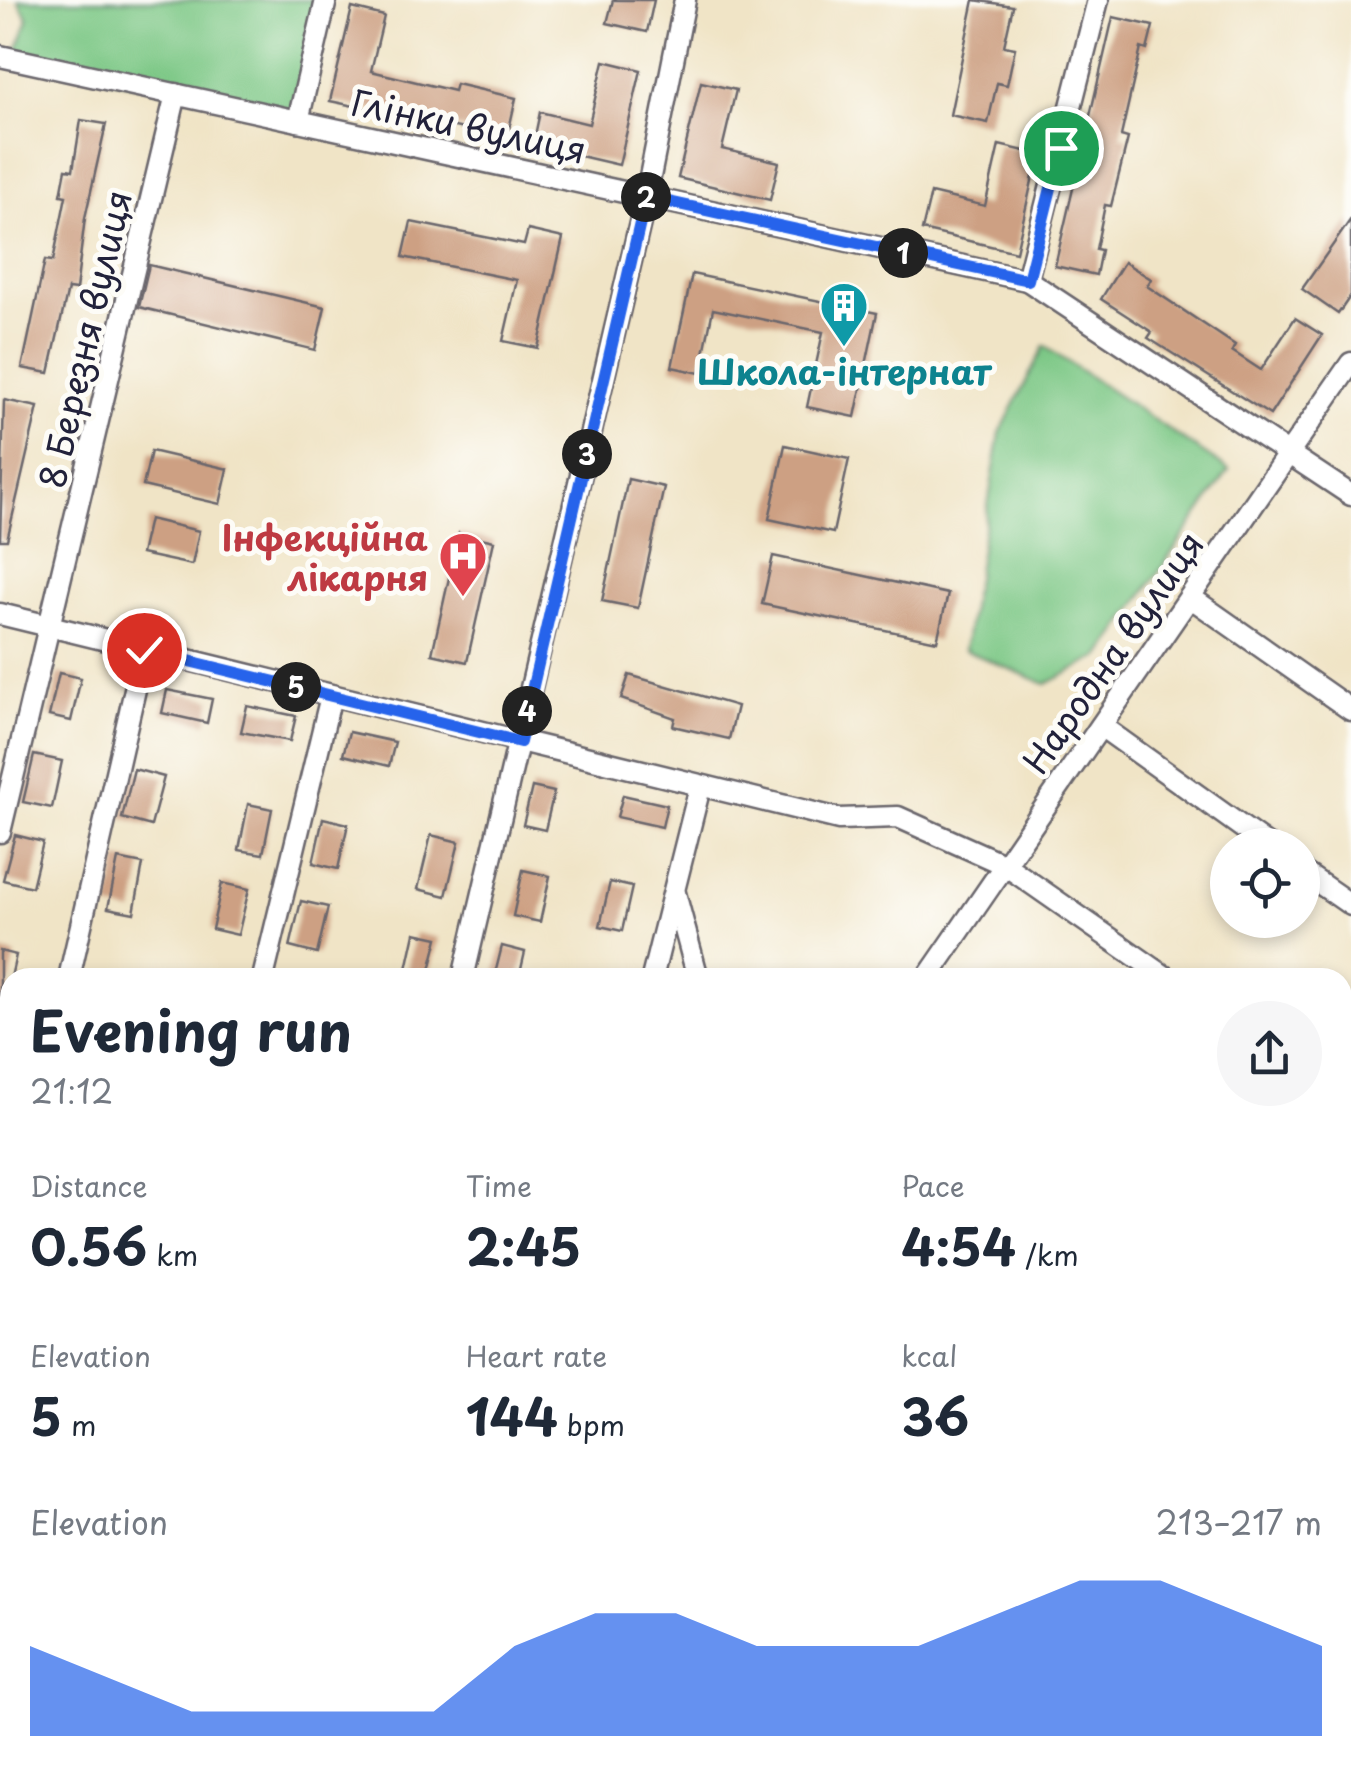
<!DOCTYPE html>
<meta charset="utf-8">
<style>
:root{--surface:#fff;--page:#f6f6f7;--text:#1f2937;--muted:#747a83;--accent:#2563eb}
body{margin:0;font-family:"Playpen Sans",sans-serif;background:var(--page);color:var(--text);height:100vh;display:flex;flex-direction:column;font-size:38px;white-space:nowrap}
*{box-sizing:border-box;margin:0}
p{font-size:32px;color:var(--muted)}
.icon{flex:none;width:55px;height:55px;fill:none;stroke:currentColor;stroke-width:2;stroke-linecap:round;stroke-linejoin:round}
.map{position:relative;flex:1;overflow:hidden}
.side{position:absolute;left:0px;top:968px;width:1352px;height:812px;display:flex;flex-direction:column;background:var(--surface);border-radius:30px 30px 0 0;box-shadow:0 5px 15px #0003}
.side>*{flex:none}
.controls{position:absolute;left:1210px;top:828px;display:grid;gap:20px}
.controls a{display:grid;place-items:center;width:110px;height:110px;border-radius:50%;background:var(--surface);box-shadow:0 5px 15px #0003;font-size:50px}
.pin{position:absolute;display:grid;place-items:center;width:85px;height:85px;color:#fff;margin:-42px;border:5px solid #fff;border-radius:50%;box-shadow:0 2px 10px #0007}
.km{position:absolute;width:50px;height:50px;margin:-25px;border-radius:50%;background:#222;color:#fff;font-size:28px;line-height:50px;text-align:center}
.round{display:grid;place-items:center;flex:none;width:105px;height:105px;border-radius:52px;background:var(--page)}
.headline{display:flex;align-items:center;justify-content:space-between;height:170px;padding:0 30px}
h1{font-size:55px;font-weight:700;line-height:75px}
.metrics{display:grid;grid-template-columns:repeat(3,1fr);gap:15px;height:170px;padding:10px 30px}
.metrics div{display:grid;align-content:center}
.metrics b{font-size:50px;font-weight:700}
.metrics small{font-size:28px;font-weight:400}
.metrics p{font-size:28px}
.chart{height:280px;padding:20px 30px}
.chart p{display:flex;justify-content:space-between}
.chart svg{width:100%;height:180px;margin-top:10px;fill:var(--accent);opacity:.7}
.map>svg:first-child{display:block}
.green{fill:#7dc886;stroke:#507560;stroke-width:2.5}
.building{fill:#cda083}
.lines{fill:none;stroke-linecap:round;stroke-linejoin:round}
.street-casing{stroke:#6a666c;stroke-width:25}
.street{stroke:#fff;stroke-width:20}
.route-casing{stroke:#fff;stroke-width:20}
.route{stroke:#2563eb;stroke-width:12}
.labels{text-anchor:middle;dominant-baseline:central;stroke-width:10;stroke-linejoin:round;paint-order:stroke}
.street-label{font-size:35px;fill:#22223b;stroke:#fdfcf7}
.culture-label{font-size:35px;font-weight:bold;fill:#0d838f;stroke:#fdfcf7}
.health-label{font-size:35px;font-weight:bold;fill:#be3a42;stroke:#fdfcf7;text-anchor:end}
</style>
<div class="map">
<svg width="1351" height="1778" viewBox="0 0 1351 1778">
<rect width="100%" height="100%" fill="#fdfcf7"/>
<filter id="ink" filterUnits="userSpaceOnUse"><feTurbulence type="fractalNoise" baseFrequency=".01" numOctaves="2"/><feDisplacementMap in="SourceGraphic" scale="20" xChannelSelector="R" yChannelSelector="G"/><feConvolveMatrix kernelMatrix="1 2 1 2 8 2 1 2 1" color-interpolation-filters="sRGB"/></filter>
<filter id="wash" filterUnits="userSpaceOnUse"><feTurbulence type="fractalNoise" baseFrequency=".0048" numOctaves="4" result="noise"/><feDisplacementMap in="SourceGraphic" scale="40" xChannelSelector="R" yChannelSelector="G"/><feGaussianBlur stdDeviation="2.25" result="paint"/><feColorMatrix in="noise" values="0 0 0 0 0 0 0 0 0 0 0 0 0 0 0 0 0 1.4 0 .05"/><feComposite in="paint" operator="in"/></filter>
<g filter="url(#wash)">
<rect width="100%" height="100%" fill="#f0e4c6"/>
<g class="green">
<path d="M18 0H326L298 119 14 58 28 19Z"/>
<path d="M1044 346 1229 470 1101 656 1046 684 964 650 1000 433Z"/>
</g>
<g id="blocks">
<g class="building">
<path d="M613 0H654L647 32 607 23Z"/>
<path d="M974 0 1013 6 1004 46 1015 48 1007 85 997 83 988 123 950 115Z"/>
<path d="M352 8 384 16 371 71 454 91 456 84 516 98 507 138 330 101Z"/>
<path d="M1113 17 1153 26 1147 50 1141 48 1121 136 1128 138 1111 206 1105 205 1096 249 1101 250 1096 275 1055 266Z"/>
<path d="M604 61 641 70 619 165 533 145 540 112 589 124Z"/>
<path d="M701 82 736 90 722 149 779 162 770 200 678 178Z"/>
<path d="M81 120 106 124 85 218 76 290 68 289 49 373 22 368 45 260 53 261 66 196 61 195 66 169 73 170Z"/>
<path d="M999 145 1038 154 1016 252 922 230 931 193 985 206Z"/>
<path d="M1351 219V295L1338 314 1302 289Z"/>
<path d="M411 222 524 245 528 230 563 238 538 348 503 341 517 280 403 257Z"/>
<path d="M1124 262 1151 279 1147 286 1235 345 1232 351 1261 370 1295 318 1322 335 1270 415 1148 338 1152 332 1101 299Z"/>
<path d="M149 265 325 307 315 350 139 307Z"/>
<path d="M692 274 877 313 855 417 807 407 823 332 713 309 700 373 672 367Z"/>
<path d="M4 400 38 407 7 540H0Z"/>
<path d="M785 445 849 459 833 533 769 519Z"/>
<path d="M151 451 228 469 220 504 143 486Z"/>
<path d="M628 479 664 487 638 608 602 601Z"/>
<path d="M149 519 199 531 192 565 141 554Z"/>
<path d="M459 533 494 541 467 662 432 654Z"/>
<path d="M773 556 948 594 937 641 762 604Z"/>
<path d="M59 673 81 678 71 721 49 716Z"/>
<path d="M629 675 737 706 729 739 673 726 675 718 621 699Z"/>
<path d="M167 690 212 699 207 723 162 713Z"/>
<path d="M247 706 296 716 290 741 241 732Z"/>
<path d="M349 732 395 742 389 766 343 755Z"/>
<path d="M34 755 62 761 52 808 23 802Z"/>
<path d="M134 769 164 777 151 826 122 818Z"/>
<path d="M532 787 554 792 545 830 523 825Z"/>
<path d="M623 795 667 805 662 827 617 817Z"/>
<path d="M248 804 272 809 263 854 239 850Z"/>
<path d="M323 818 348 824 338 869 313 863Z"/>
<path d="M15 835 43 842 32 887 3 880Z"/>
<path d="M431 835 459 842 446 896 418 889Z"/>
<path d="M118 859 143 864 134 913 108 908Z"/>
<path d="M523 870 550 876 540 922 513 916Z"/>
<path d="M610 882 632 887 622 931 600 926Z"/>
<path d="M222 883 249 889 238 935 212 929Z"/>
<path d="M301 901 328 907 317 954 290 947Z"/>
<path d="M415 933 438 938 428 978H405Z"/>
<path d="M502 946 525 952 519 978H494Z"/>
<path d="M0 951 16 955 6 1000 0 999Z"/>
</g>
</g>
</g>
<g filter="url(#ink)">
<use href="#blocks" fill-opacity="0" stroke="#6a666c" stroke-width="2.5"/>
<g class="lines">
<g class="street-casing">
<g id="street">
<path d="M0 56 1027 280 1351 495"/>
<path d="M298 121 326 0"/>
<path d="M1027 280 1098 0"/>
<path d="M1190 597 1351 710"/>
<path d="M0 614 839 819 898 817 1005 865 1167 978"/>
<path d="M1101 726 1267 845"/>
<path d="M0 832 176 94"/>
<path d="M1302 871 1351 905"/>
<path d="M675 893 698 978"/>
<path d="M69 978 144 650"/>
<path d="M263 978 331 696"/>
<path d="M463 978 646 197 685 0"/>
<path d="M652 978 700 787"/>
<path d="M927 978 1351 363"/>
<path d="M1342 1101 1351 1107"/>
<path d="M1342 1172 1351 1160"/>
<path d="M0 1285 10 1241"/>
<path d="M1342 1559 1351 1547"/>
<path d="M1062 1770 1073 1778"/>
<path d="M68 1778 70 1770"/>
<path d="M271 1778 273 1770"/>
<path d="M1192 1778 1198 1770"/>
</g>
</g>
<use href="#street" class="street"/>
</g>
</g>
<g class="lines" filter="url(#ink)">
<g class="route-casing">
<path id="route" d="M144 650 520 742 646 197 1028 280 1061 148"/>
</g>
<use href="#route" class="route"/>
</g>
<defs>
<g id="building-pin" transform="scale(2.5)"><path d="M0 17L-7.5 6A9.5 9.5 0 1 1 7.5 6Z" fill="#0f9aa8" stroke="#fdfcf7"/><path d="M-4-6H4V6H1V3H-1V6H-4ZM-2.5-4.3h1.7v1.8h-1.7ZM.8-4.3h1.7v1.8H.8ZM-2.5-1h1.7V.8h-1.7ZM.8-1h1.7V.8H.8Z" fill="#fff"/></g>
<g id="hospital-pin" transform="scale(2.5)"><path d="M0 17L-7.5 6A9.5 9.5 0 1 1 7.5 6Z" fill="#e0444e" stroke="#fdfcf7"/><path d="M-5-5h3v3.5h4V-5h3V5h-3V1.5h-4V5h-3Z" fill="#fff"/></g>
</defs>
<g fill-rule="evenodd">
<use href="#building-pin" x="844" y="306"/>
<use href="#hospital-pin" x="463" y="556"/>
</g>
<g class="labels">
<g class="street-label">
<text transform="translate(469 125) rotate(12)">Глінки вулиця</text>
<text transform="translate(84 339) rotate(-77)">8 Березня вулиця</text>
<text transform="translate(1112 652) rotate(-55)">Народна вулиця</text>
</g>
<g class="culture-label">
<text x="844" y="370">Школа-інтернат</text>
</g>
<g class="health-label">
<text x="428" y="536">Інфекційна<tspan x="428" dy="40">лікарня</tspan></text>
</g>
</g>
</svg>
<div class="controls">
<a><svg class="icon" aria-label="locate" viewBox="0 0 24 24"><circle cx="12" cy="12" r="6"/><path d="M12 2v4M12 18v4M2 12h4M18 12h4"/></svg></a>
</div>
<div class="pin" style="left:1061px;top:148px;background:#1e9e55"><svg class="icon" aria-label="arrive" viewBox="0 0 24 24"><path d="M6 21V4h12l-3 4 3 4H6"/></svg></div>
<div class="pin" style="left:144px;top:650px;background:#d93025"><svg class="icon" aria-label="check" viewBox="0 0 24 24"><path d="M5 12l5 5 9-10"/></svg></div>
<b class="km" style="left:903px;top:253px">1</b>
<b class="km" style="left:646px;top:197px">2</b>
<b class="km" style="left:587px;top:454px">3</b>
<b class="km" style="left:527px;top:711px">4</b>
<b class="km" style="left:296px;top:687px">5</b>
<section class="side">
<div class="headline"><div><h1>Evening run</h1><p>21:12</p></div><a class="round"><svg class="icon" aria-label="share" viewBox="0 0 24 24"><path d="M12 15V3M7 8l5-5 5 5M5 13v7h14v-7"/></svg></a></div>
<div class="metrics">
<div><p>Distance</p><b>0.56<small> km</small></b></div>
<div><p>Time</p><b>2:45</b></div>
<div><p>Pace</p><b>4:54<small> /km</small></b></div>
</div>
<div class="metrics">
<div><p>Elevation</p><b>5<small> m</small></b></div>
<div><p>Heart rate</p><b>144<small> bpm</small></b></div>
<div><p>kcal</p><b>36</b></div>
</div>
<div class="chart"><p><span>Elevation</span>213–217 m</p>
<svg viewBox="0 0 160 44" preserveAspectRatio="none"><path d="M0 44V22L10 30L20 38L30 38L40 38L50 38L60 22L70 14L80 14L90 22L100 22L110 22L120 14L130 6L140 6L150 14L160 22V44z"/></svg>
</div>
</section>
</div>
